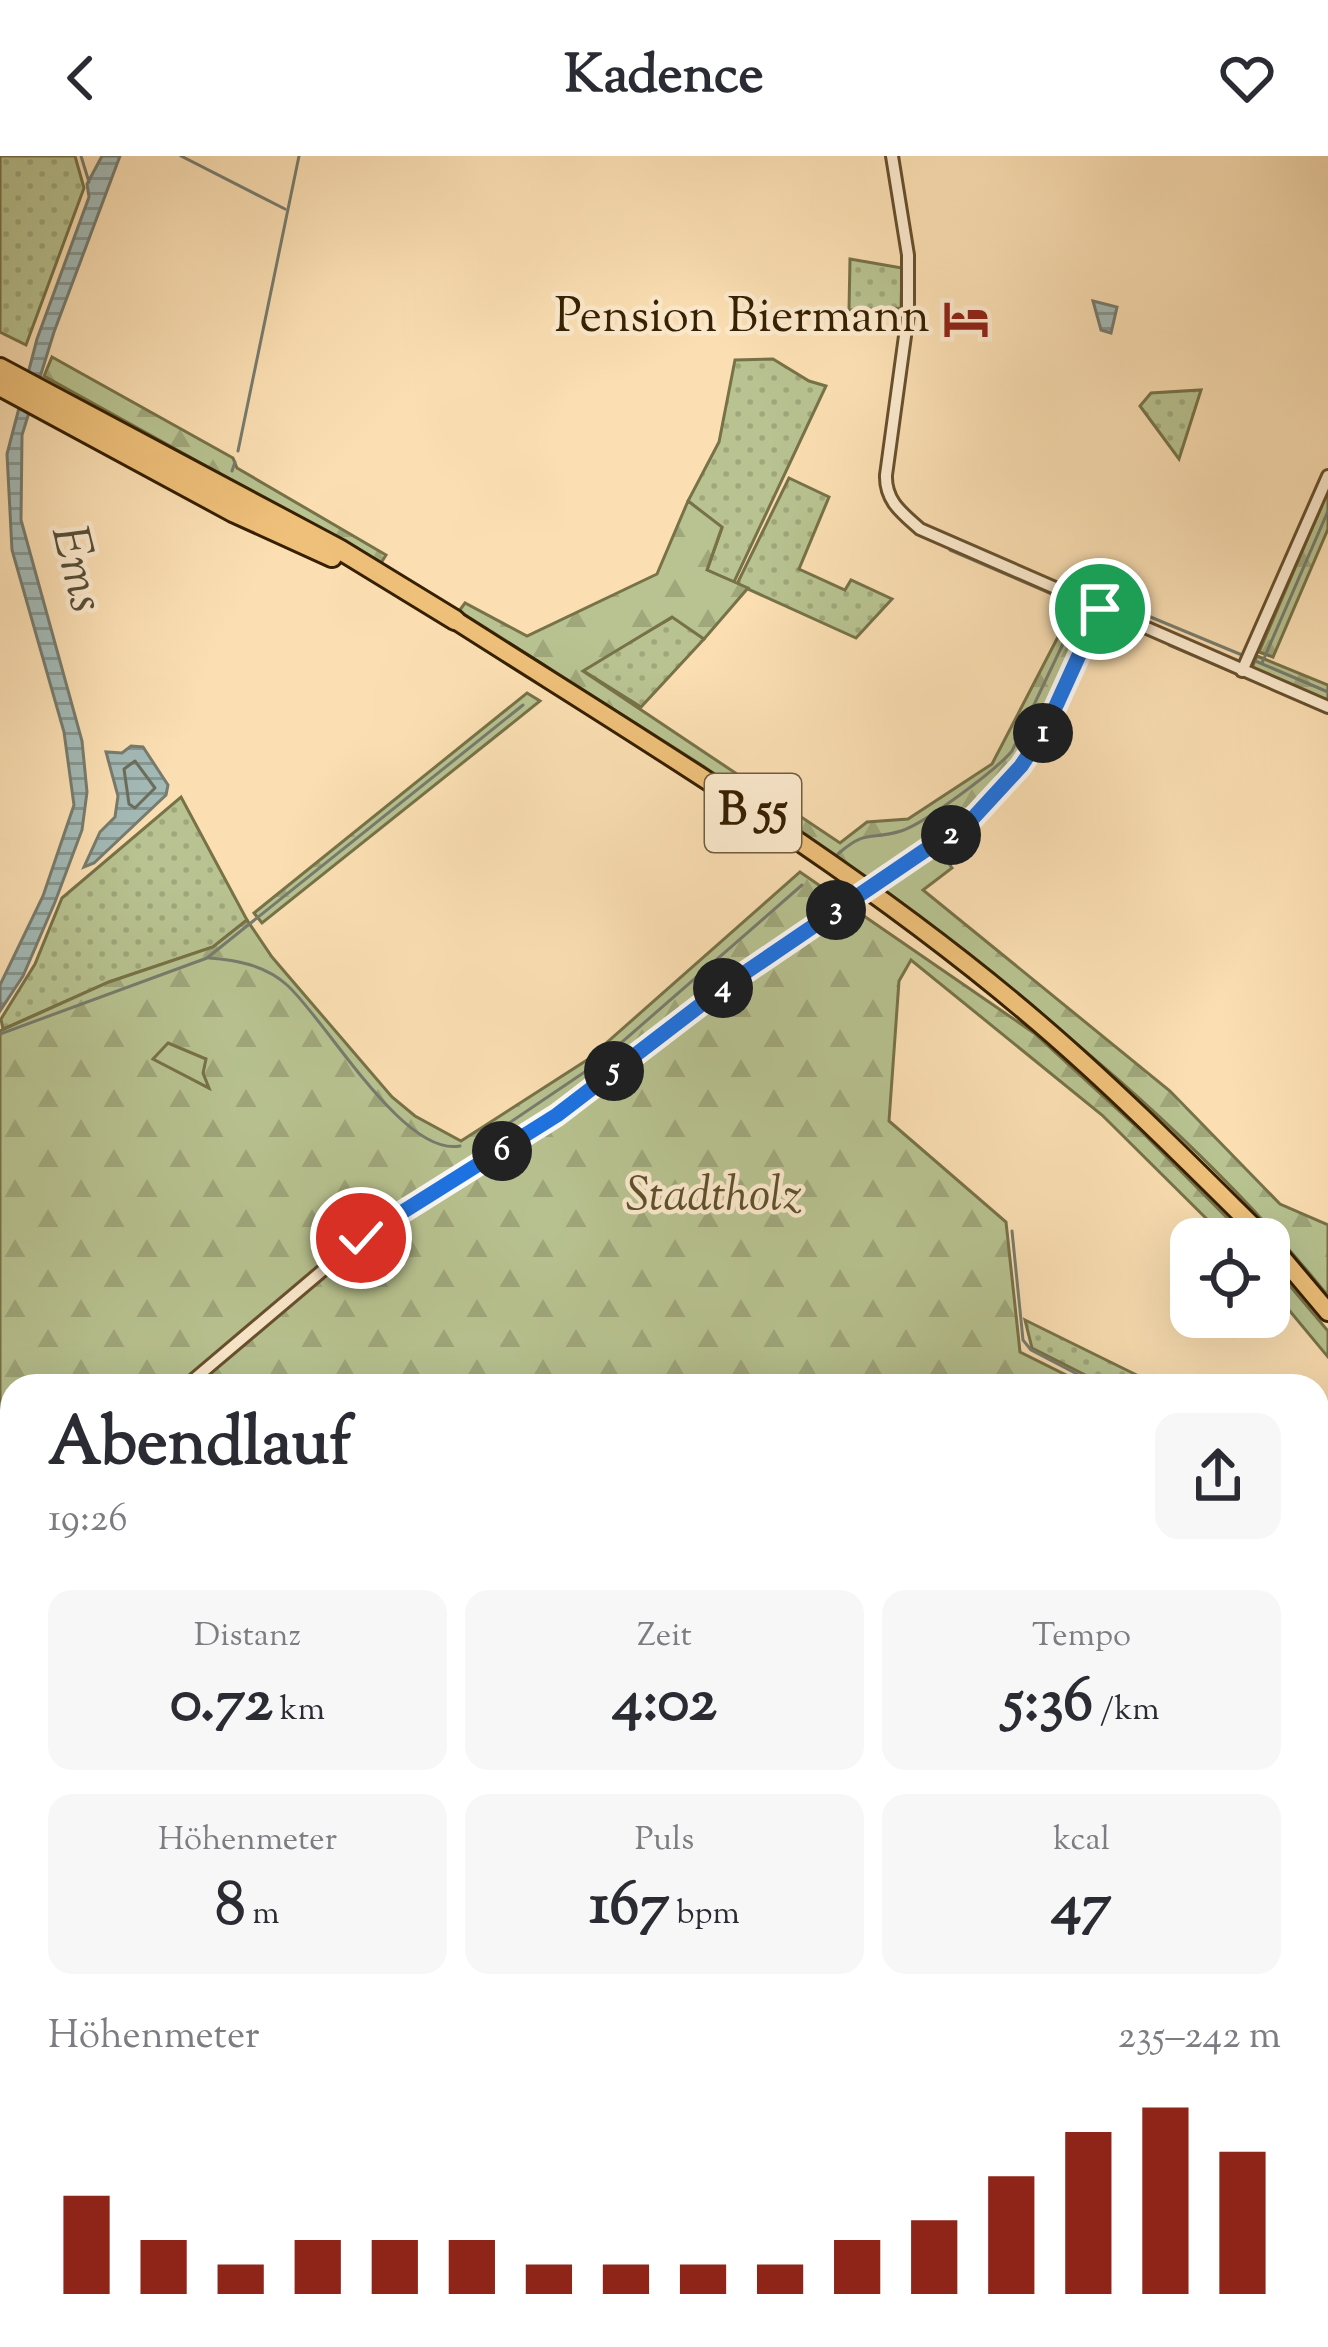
<!DOCTYPE html>
<html lang="de">
<meta charset="utf-8">
<style>
:root{--surface:#fff;--page:#f7f7f7;--text:#2b2b33;--muted:#7c7c81;--accent:#8f2418}
body{margin:0;font-family:"Sorts Mill Goudy",serif;background:var(--page);color:var(--text);height:100vh;display:flex;flex-direction:column;font-size:45px;white-space:nowrap}
*{box-sizing:border-box;margin:0}
p{font-size:39px;color:var(--muted)}
.icon{flex:none;width:66px;height:66px;fill:none;stroke:currentColor;stroke-width:2;stroke-linecap:round;stroke-linejoin:round}
.map{position:relative;flex:1;overflow:hidden}
.side{position:absolute;left:0px;top:1218px;width:1329px;height:975px;display:flex;flex-direction:column;background:var(--surface);border-radius:36px 36px 0 0;box-shadow:0 12px 48px #0002}
.side>*{flex:none}
.buttons{position:absolute;left:1170px;top:1062px;display:grid;gap:24px}
.buttons a{display:grid;place-items:center;width:120px;height:120px;border-radius:24px;background:var(--surface);box-shadow:0 12px 48px #0002;font-size:60px}
.pin{position:absolute;display:grid;place-items:center;width:102px;height:102px;color:#fff;margin:-51px;border:6px solid #fff;border-radius:50%;box-shadow:0 3px 12px #0007}
.km{position:absolute;width:60px;height:60px;margin:-30px;border-radius:50%;background:#222;color:#fff;font-size:33px;line-height:60px;text-align:center}
.round{display:grid;place-items:center;flex:none;width:126px;height:126px;border-radius:24px;background:var(--page)}
.head{display:flex;align-items:center;justify-content:space-between;height:204px;padding:0 48px}
h1{font-size:66px;font-weight:700;line-height:90px}
.stats{display:grid;grid-template-columns:repeat(3,1fr);gap:18px;height:204px;padding:12px 48px}
.stats div{display:grid;align-content:center;border-radius:24px;background:var(--page);text-align:center}
.stats b{font-size:60px;font-weight:700}
.stats small{font-size:33px;font-weight:400}
.stats p{font-size:33px}
.chart{height:336px;padding:24px 48px}
.chart p{display:flex;justify-content:space-between}
.chart svg{width:100%;height:216px;margin-top:12px;stroke:var(--accent);stroke-width:6}
header{display:flex;justify-content:space-between;align-items:center;height:156px;padding:0 48px;background:var(--surface);font-size:54px;font-weight:700}
.map>svg:first-child{display:block}
.grass{fill:url(#grass-dots);stroke:#777248;stroke-width:3}
.forest{fill:url(#forest-firs);stroke:#777248;stroke-width:3;fill-rule:evenodd}
.green{fill:#b8c391;stroke:#777248;stroke-width:3}
.water{fill:url(#water-rules);stroke:#777c6e;stroke-width:3}
.lines{fill:none;stroke-linecap:round;stroke-linejoin:round}
.shore{stroke:#6c6d5c;stroke-width:3}
.stream{stroke:#777c6e;stroke-width:3}
.minor-casing{stroke:#67502d;stroke-width:16}
.primary-casing{stroke:#362000;stroke-width:22}
.trunk-casing{stroke:#362000;stroke-width:24}
.minor{stroke:#fceace;stroke-width:10}
.primary{stroke:#eec07a;stroke-width:16}
.trunk{stroke:#eec07a;stroke-width:18}
.minor-bridge-casing{stroke:#67502d;stroke-width:16;stroke-linecap:butt}
.minor-bridge{stroke:#fceace;stroke-width:10}
.route-casing{stroke:#fff;stroke-width:24}
.route{stroke:#1a73e8;stroke-width:15}
.labels{text-anchor:middle;dominant-baseline:central;stroke-width:9;stroke-linejoin:round;paint-order:stroke}
.shield{fill:#fceace;stroke:#715d3e;stroke-width:3}
.shield-label{font-size:45px;font-weight:bold;fill:#362000}
.poi-label{font-size:48px;fill:#362000;stroke:#fceace;text-anchor:end}
.park-label{font-size:48px;font-style:italic;fill:#5d512c;stroke:#fceace}
.water-label{font-size:51px;font-style:italic;fill:#574e37;stroke:#fceace}
</style>
<header><svg class="icon" aria-label="back" viewBox="0 0 24 24"><path d="M15 5l-7 7 7 7"/></svg>Kadence<svg class="icon" aria-label="heart" viewBox="0 0 24 24"><path d="M12 20l-8-8c-3-5 5-10 8-4 3-6 11-1 8 4z"/></svg></header>
<div class="map">
<svg width="1328" height="2191" viewBox="0 0 1328 2191">
<defs>
<pattern id="grass-dots" width="8" height="8" patternUnits="userSpaceOnUse" patternTransform="scale(3)"><rect width="8" height="8" fill="#b8c391"/><path d="M2 2h.1M6 6h.1" fill="none" stroke="#9fa77b" stroke-width="1.8" stroke-linecap="round"/></pattern>
<pattern id="forest-firs" width="22" height="20" patternUnits="userSpaceOnUse" patternTransform="scale(3)"><rect width="22" height="20" fill="#b8c391"/><path d="M5 1l3.5 6h-7zM16 11l3.5 6h-7z" fill="#9fa77b"/></pattern>
<pattern id="water-rules" width="6" height="5" patternUnits="userSpaceOnUse" patternTransform="scale(3)"><rect width="6" height="5" fill="#a3bab7"/><path d="M0 2.5h6" fill="none" stroke="#869792"/></pattern>
</defs>
<rect width="100%" height="100%" fill="#fbdfb3"/>
<filter id="stains"><feTurbulence type="fractalNoise" baseFrequency=".00167" numOctaves="4"/><feColorMatrix values="0 0 0 0 .2 0 0 0 0 .09 0 0 0 0 .02 0 0 0 .5 -.17"/></filter>
<radialGradient id="worn" r=".72"><stop offset=".6" stop-color="#630" stop-opacity="0"/><stop offset="1" stop-color="#630" stop-opacity=".3"/></radialGradient>
<g class="grass">
<path d="M0 0H75L84 32 26 189 0 176Z"/>
<path d="M850 103 902 112 901 152 849 154Z"/>
<path d="M773 203 809 225 826 230 734 426 707 414 722 372 688 345 719 286 735 204Z"/>
<path d="M1201 234 1179 303 1140 250 1151 237Z"/>
<path d="M789 322 829 341 799 413 845 434 851 424 892 443 856 482 737 428Z"/>
<path d="M673 461 704 483 641 551 582 514Z"/>
<path d="M181 641 247 764 213 791 109 826 3 873 1 863 35 808 62 742Z"/>
<path d="M1025 1164 1159 1230H1107L1032 1192Z"/>
<path d="M1317 1358 1328 1364V1556L1317 1553V1516L1327 1493 1317 1487Z"/>
<path d="M100 2181H276L281 2191H103Z"/>
</g>
<g class="forest">
<path d="M52 201 233 302 237 312 386 399 381 407 44 220Z"/>
<path d="M1328 335V373L1273 501 1259 496Z"/>
<path d="M688 345 722 371 707 414 748 432 704 483 672 461 583 515 840 687 867 666 908 663 992 608 1074 450 1091 458C1058 529 1030 604 970 657 939 684 902 704 868 726L703 610 459 455 465 447 527 480 657 418Z"/>
<path d="M1257 500 1328 529V547L1251 514Z"/>
<path d="M527 537 540 545 262 767 254 757Z"/>
<path d="M940 695 952 712 923 734 1170 935 1280 1048 1328 1069V1140C1202 983 1042 854 882 735Z"/>
<path d="M800 716 1034 877 1140 974 1248 1083H1227L1102 959 911 804 899 825 889 965 1006 1066 1020 1196 1066 1219 1061 1230H12V1479L0 1462V875L109 826 213 791 247 764 272 801 392 941 415 960 461 985 587 904ZM153 902 205 903 203 917 207 931Z"/>
<path d="M1269 1105 1328 1175V1201L1269 1130Z"/>
<path d="M1328 1287V1364L1317 1358V1304Z"/>
<path d="M1328 2118V2191H1308L1311 2181H1317V2159Z"/>
<path d="M276 2181H358L362 2190 281 2191Z"/>
</g>
<path class="green" d="M168 887 206 903 203 917 209 932 153 903Z"/>
<g class="water">
<path d="M102 0H120L54 176 22 279 21 364 82 585 87 636 82 674 55 746 23 820 0 855V829L43 740 74 649 64 576 12 394 7 298 37 183 89 41 87 28Z"/>
<path d="M1093 145 1117 151 1111 177 1101 174Z"/>
<path d="M131 590 143 591 168 629 166 639 94 707 84 711 100 676 115 661 118 640 106 596 122 597Z"/>
</g>
<g class="lines">
<path class="shore" d="M135 605 155 632 135 652 129 648 124 613Z"/>
<g class="stream">
<path d="M81 0 89 26"/>
<path d="M181 0 285 53"/>
<path d="M238 295 299 0"/>
<path d="M232 315 235 306"/>
<path d="M950 394 1068 445"/>
<path d="M1087 438 1088 435 1242 499"/>
<path d="M1169 489 1328 557"/>
<path d="M1253 504 1328 536"/>
<path d="M1262 507 1328 355"/>
<path d="M838 698C868 672 870 685 901 675 924 668 996 614 1012 595L1080 452"/>
<path d="M209 802C236 804 265 809 287 829 326 864 403 1001 460 990"/>
<path d="M0 878 207 802 523 549"/>
<path d="M475 986 484 984 598 907 802 729"/>
<path d="M1012 1075 1023 1184 1031 1194 1100 1230"/>
<path d="M0 1443 12 1457"/>
<path d="M635 2181 640 2191"/>
<path d="M1075 2181 1081 2191"/>
</g>
<g class="minor-casing">
<g id="minor">
<path d="M892 0 908 99V158L886 319C885 345 902 357 920 373L1328 551"/>
<path d="M1242 515 1328 320"/>
<path d="M896 715C922 698 950 682 974 661 1037 605 1066 528 1100 453"/>
<path d="M186 1230 361 1082 557 959 724 831 825 761"/>
<path d="M1317 1294 1328 1276"/>
<path d="M0 1417 12 1403"/>
<path d="M0 1469 12 1486"/>
<path d="M1317 1560 1328 1561"/>
<path d="M0 1636 12 1654"/>
<path d="M0 1707 12 1699"/>
<path d="M0 1830 12 1822"/>
<path d="M0 1943 12 1935"/>
<path d="M0 2178 12 2174"/>
<path d="M463 2181 468 2191"/>
<path d="M961 2191 963 2181"/>
</g>
</g>
<g class="primary-casing">
<g id="primary">
<path d="M455 464C654 591 861 714 1041 869 1119 936 1192 1010 1266 1083"/>
<path d="M1269 1086 1328 1156"/>
</g>
</g>
<g class="trunk-casing">
<g id="trunk">
<path d="M0 212 339 393 455 464"/>
<path d="M0 230 233 356 332 401"/>
</g>
</g>
<use href="#minor" class="minor"/>
<use href="#primary" class="primary"/>
<use href="#trunk" class="trunk"/>
<g class="minor-bridge-casing">
<path id="minor-bridge" d="M825 761 896 715"/>
</g>
<use href="#minor-bridge" class="minor-bridge"/>
</g>
<g class="lines">
<g class="route-casing">
<path id="route" d="M361 1082 557 959 724 831 974 661 1021 610 1045 574 1100 453"/>
</g>
<use href="#route" class="route"/>
</g>
<defs>
<g id="hotel-bare" transform="scale(3.6)"><path d="M-6-4.5h1.5V1H6V5H4.5V3h-9V5H-6ZM-4 0a1.8 1.8 0 1 1 3.6 0ZM.5 0V-2.5h3Q6-2.5 6 0Z" fill="#8f2418" stroke="#fceace" stroke-width="2.5" paint-order="stroke"/></g>
</defs>
<g fill-rule="evenodd">
<use href="#hotel-bare" x="966" y="163"/>
</g>
<g class="labels">
<rect class="shield" x="705" y="618" width="96" height="78" rx="9"/>
<g class="shield-label">
<text x="753" y="657">B 55</text>
</g>
<g class="poi-label">
<text x="930" y="163">Pension Biermann</text>
</g>
<g class="park-label">
<text x="714" y="1041">Stadtholz</text>
</g>
<g class="water-label">
<text transform="translate(75 413) rotate(76)">Ems</text>
</g>
</g>
<rect width="100%" height="100%" filter="url(#stains)"/>
<rect width="100%" height="100%" fill="url(#worn)"/>
</svg>
<div class="buttons">
<a><svg class="icon" aria-label="locate" viewBox="0 0 24 24"><circle cx="12" cy="12" r="6"/><path d="M12 2v4M12 18v4M2 12h4M18 12h4"/></svg></a>
</div>
<div class="pin" style="left:1100px;top:453px;background:#1e9e55"><svg class="icon" aria-label="arrive" viewBox="0 0 24 24"><path d="M6 21V4h12l-3 4 3 4H6"/></svg></div>
<div class="pin" style="left:361px;top:1082px;background:#d93025"><svg class="icon" aria-label="check" viewBox="0 0 24 24"><path d="M5 12l5 5 9-10"/></svg></div>
<b class="km" style="left:1043px;top:577px">1</b>
<b class="km" style="left:951px;top:679px">2</b>
<b class="km" style="left:836px;top:754px">3</b>
<b class="km" style="left:723px;top:832px">4</b>
<b class="km" style="left:614px;top:915px">5</b>
<b class="km" style="left:502px;top:995px">6</b>
<section class="side">
<div class="head"><div><h1>Abendlauf</h1><p>19:26</p></div><a class="round"><svg class="icon" aria-label="share" viewBox="0 0 24 24"><path d="M12 15V3M7 8l5-5 5 5M5 13v7h14v-7"/></svg></a></div>
<div class="stats">
<div><p>Distanz</p><b>0.72<small> km</small></b></div>
<div><p>Zeit</p><b>4:02</b></div>
<div><p>Tempo</p><b>5:36<small> /km</small></b></div>
</div>
<div class="stats">
<div><p>Höhenmeter</p><b>8<small> m</small></b></div>
<div><p>Puls</p><b>167<small> bpm</small></b></div>
<div><p>kcal</p><b>47</b></div>
</div>
<div class="chart"><p><span>Höhenmeter</span>235–242 m</p>
<svg viewBox="0 0 160 44" preserveAspectRatio="none"><path d="M5 44V24M15 44V33M25 44V38M35 44V33M45 44V33M55 44V33M65 44V38M75 44V38M85 44V38M95 44V38M105 44V33M115 44V29M125 44V20M135 44V11M145 44V6M155 44V15"/></svg>
</div>
</section>
</div>
